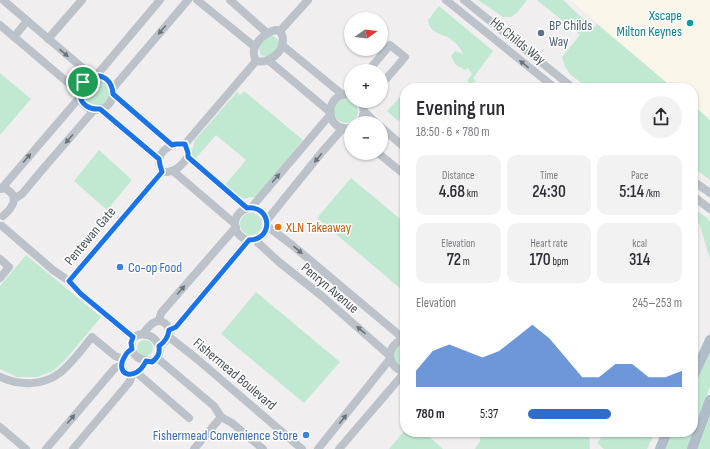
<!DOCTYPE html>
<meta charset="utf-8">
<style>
:root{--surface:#fff;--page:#f2f2f3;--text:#2b2b33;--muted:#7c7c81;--accent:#306cc8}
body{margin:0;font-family:"Sofia Sans Condensed",sans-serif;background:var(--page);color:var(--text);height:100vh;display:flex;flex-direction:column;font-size:15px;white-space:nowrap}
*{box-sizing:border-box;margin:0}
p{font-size:13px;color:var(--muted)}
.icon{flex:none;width:22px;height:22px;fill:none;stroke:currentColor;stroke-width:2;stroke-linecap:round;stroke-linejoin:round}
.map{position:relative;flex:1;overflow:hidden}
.panel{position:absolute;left:400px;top:83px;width:298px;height:354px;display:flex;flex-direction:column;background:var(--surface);border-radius:16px;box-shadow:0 1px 3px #0004}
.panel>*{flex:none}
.needle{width:26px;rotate:75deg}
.controls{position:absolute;left:344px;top:12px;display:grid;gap:8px}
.controls a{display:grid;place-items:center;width:44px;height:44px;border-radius:50%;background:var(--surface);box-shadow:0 1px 3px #0004;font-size:20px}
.pin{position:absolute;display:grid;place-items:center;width:34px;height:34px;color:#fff;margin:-17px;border:2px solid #fff;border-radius:50%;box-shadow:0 1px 4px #0007}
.round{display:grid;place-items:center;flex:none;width:42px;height:42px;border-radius:21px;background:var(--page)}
.overview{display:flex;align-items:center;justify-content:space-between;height:68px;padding:0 16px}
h1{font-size:22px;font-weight:600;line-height:30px}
.stats{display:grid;grid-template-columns:repeat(3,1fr);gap:6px;height:68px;padding:4px 16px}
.stats div{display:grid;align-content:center;border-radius:10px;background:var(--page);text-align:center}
.stats b{font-size:17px;font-weight:600}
.stats small{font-size:11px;font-weight:400}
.stats p{font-size:11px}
.chart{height:112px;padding:8px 16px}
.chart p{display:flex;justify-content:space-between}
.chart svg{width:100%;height:72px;margin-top:4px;fill:var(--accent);opacity:.7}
ul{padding:0 16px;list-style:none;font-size:13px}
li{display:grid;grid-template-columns:64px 48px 1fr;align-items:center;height:30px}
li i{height:10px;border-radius:5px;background:var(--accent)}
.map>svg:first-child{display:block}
.commercial{fill:#f9f5e9}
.green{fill:#c1e9d2}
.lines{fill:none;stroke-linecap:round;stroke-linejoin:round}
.minor{stroke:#bbc2c9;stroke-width:8}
.major{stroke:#b1bcc9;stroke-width:10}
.oneway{fill:#6a727b}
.route-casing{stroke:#fff;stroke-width:8}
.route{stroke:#1a73e8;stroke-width:5}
.culture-dot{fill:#0f9aa8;stroke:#fff;stroke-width:1.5}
.service-dot{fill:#5c6f8a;stroke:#fff;stroke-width:1.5}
.food-dot{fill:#e8710a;stroke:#fff;stroke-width:1.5}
.shop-dot{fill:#3f7fe0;stroke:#fff;stroke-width:1.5}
.labels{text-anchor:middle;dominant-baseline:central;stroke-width:3;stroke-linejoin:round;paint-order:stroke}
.culture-label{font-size:14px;fill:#0d838f;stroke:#fff;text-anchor:end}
.service-label{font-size:14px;fill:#4e5e75;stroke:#fff;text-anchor:start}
.street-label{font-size:14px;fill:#485059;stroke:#fff}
.food-label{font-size:14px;fill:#c56008;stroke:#fff;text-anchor:start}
.shop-label{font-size:14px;fill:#366cbe;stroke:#fff;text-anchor:start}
</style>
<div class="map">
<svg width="710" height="449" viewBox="0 0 710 449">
<rect width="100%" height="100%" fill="#f0eeee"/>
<path class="commercial" d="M570 0H710V120L693 105V88H673Z"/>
<g class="green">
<path d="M478 0H527L517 13 511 17H503Z"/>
<path d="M537 0H563L584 20 592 30 597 24 673 88H588L571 75 565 67 562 57 580 35Z"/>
<path d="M439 6 493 51 473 78 476 82 470 83 467 81 472 74 468 68 465 70 455 64 451 56 455 51 463 54C462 48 451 38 445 36 437 33 429 31 428 20Z"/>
<path d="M267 36C273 35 275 36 279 41 277 51 270 59 261 55 257 46 261 43 267 36Z"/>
<path d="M0 73 31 99 0 135Z"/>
<circle cx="97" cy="93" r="14"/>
<path d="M244 91 303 140 256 198 250 197 244 199 225 185 246 160 216 135 195 159 191 153 195 140 237 92 240 95Z"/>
<path d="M405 94V113L398 121 387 111 400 97 401 98Z"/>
<circle cx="346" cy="111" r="12"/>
<path d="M693 105 710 120V180L693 167V141H695L693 139Z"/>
<path d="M99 150 132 180 107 210 74 181Z"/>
<path d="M351 178 405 223V284L401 289 317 218Z"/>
<path d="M693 208 707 218 710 222V259L699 223 693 224Z"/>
<circle cx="251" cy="224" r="11"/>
<path d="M26 255 101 317 66 359 53 371 37 377H17L0 369V286Z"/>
<path d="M256 292 340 362 304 403 221 334Z"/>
<circle cx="145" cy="348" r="8"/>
<path d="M405 342V369L399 367 394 359V352L396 348Z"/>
<path d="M710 351V386L698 421 687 449H665L673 432H693V388Z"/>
<path d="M710 400V449H692Z"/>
<path d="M405 430V432H424L443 449H389Z"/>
<path d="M480 432H589L590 449H475L480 441Z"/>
<path d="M605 432H655L647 449H604L597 443Z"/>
</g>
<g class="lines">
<g class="minor">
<path d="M3 0 92 76"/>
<path d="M197 0 255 47"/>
<path d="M230 0 267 33"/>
<path d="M446 0 555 88"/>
<path d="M464 0 573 88"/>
<path d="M0 25 79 92"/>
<path d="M276 30 280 31C282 34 283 37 283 40 283 53 268 64 256 61 256 61 254 56 254 55 252 43 266 32 276 30Z"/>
<path d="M280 31 308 0"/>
<path d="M14 37 27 21"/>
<path d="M48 39 82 0"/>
<path d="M282 45 343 95"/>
<path d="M268 60 330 112"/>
<path d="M368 71 390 45 405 57 381 85"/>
<path d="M96 76 160 0"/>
<circle cx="96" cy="93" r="17"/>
<path d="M113 88 188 0"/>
<path d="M113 94 172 145"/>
<path d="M351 95C324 90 323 133 351 128"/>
<path d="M100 109 159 159"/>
<path d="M364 111 376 123"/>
<path d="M359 123C365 116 365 108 360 101"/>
<path d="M381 127 405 148"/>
<path d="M176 144H185L188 153V157C181 166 175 173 162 172 161 168 158 163 159 159 161 151 169 146 176 144Z"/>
<path d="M185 144 256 61"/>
<path d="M378 153 405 175"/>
<path d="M188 157 247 208"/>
<path d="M173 171 235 224"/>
<path d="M693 181 710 193"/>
<path d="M2 188 80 97"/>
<path d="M0 189C4 188 6 188 9 191 20 199 10 210 3 216"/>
<path d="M693 196 710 209"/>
<path d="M14 199 22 194 42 170 94 110"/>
<path d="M251 208 330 115"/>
<circle cx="251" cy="224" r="16"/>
<path d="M267 220 322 152 343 128"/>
<path d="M2 226 53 270 69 281 81 294 133 337"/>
<path d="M267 226 292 245 404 339"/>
<path d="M255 240 279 262 323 297 390 356"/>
<path d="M0 259 9 267 0 278"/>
<path d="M69 281 162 172"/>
<path d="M159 321 161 313 236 227"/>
<path d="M169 331 176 327 249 240"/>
<path d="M143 334C145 335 148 335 150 336 157 339 163 350 157 357 157 358 153 361 152 361 137 361 128 353 133 337L138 335Z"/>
<path d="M143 334C146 330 150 324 155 322 161 319 169 324 169 331 170 338 164 343 159 347"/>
<path d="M168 336 197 359 302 449"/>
<path d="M405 339C385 344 385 367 405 372"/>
<path d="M132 349C128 351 127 352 125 356 114 375 136 383 146 361"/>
<path d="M157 358 214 406 221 417 232 423 263 449"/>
<path d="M137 373 189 418"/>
<path d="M0 377C20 386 44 386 61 372 73 362 82 349 92 337L115 356 123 359"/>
<path d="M0 427 26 449"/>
<path d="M46 449 115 368 122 365"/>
<path d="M73 449 127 385 130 381 132 375"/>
<path d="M194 449 221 417"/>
<path d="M318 449 390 359"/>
<path d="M339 449 405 372"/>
</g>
<g class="major">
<path d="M693 377 710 340"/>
<path d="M660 449 667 432"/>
<path d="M692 449 710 400"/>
</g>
</g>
<defs><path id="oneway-solid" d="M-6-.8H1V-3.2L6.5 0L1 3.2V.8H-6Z"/></defs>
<g class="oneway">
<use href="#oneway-solid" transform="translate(162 30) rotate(130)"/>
<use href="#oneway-solid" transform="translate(64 53) rotate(41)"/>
<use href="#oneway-solid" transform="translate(524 64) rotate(-141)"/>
<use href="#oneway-solid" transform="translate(69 139) rotate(131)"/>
<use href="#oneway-solid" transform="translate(27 158) rotate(-50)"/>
<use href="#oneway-solid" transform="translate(318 158) rotate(129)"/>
<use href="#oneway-solid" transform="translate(276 178) rotate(-50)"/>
<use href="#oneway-solid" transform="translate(298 250) rotate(40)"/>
<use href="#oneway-solid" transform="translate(181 290) rotate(-49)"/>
<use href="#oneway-solid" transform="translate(361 330) rotate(-139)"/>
<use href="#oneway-solid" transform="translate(71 419) rotate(-50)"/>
<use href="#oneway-solid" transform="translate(343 419) rotate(-51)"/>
</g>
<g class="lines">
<g class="route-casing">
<path id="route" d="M92 76C104 74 112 81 113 94L172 145 176 144H185L188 153V157L247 208C272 205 274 240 249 240L176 327 169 330C168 338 165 342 159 346 160 354 158 357 152 362L146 361C136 383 113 375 125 356 127 352 128 351 132 349L131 343 133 337 81 294 69 281 162 172 160 165 159 159 100 109C78 111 72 86 92 76Z"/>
</g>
<use href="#route" class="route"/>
</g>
<circle class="culture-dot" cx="690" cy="23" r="4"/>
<circle class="service-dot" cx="541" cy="33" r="4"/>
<circle class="food-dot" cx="278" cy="227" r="4"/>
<g class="shop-dot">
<circle cx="120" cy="267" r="4"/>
<circle cx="306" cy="435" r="4"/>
</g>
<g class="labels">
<g class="culture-label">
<text x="682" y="15">Xscape<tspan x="682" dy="16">Milton Keynes</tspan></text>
</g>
<g class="service-label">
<text x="549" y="25">BP Childs<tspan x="549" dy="16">Way</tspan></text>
</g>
<g class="street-label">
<text transform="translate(518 41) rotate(39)">H6 Childs Way</text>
<text transform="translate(90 236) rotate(-50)">Pentewan Gate</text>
<text transform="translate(330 288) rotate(40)">Penryn Avenue</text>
<text transform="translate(235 374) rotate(40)">Fishermead Boulevard</text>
</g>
<g class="food-label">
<text x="286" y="227">XLN Takeaway</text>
</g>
<g class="shop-label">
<text x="128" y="267">Co-op Food</text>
<text x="298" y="435" text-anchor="end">Fishermead Convenience Store</text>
</g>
</g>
</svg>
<div class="controls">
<a><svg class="needle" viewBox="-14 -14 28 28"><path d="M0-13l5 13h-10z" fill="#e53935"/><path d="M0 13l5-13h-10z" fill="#7c7c81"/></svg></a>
<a>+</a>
<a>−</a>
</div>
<div class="pin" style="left:83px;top:82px;background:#1e9e55"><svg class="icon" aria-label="arrive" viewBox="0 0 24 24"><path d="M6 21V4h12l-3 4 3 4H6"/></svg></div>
<section class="panel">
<div class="overview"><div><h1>Evening run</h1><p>18:50 · 6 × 780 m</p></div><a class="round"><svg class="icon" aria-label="share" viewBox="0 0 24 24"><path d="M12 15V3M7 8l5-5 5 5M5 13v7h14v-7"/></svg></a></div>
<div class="stats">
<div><p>Distance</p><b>4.68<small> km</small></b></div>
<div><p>Time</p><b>24:30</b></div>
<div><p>Pace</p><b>5:14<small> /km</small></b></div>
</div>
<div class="stats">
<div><p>Elevation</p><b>72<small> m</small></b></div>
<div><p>Heart rate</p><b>170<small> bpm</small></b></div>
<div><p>kcal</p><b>314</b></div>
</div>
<div class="chart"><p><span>Elevation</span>245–253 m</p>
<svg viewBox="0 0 160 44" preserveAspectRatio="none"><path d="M0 44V34L10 22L20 18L30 22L40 26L50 22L60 14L70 6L80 14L90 26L100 38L110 38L120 30L130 30L140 38L150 38L160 34V44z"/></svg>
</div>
<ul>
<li><b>780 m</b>5:37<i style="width:54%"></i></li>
</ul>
</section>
</div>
